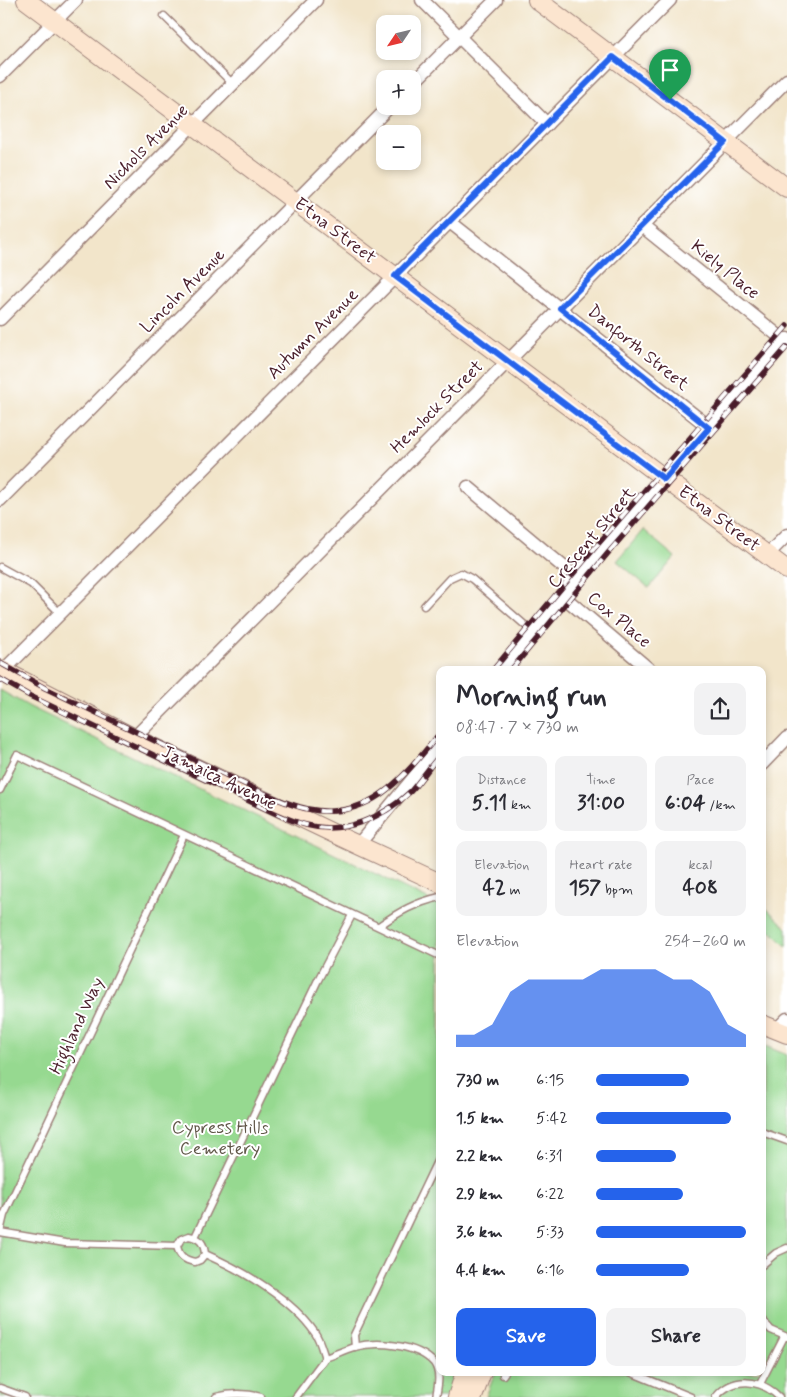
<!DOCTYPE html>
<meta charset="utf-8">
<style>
:root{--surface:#fff;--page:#f2f2f3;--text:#2b2b33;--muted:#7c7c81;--accent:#2563eb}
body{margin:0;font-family:Mynerve,sans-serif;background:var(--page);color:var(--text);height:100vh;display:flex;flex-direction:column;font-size:19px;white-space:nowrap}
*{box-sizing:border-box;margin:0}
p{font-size:16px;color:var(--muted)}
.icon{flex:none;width:28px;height:28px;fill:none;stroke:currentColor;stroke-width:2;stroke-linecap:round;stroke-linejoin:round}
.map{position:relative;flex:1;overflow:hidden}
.details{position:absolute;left:436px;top:666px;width:330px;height:710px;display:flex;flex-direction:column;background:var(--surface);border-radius:10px;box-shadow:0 2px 8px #0003}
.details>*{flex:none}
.needle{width:32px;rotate:235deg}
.controls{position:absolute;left:376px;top:15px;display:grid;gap:10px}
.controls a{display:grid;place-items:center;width:45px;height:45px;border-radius:10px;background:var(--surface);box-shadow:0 2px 8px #0003;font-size:25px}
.pin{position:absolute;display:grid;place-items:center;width:42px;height:42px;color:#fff;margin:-51px -21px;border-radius:50% 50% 50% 0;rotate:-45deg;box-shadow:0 0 5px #0007}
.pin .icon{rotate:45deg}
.round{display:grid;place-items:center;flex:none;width:52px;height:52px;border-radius:10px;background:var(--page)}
.head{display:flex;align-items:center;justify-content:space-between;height:85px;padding:0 20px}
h1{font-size:28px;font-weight:700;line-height:38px}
.figures{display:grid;grid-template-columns:repeat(3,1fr);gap:8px;height:85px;padding:5px 20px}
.figures div{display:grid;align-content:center;border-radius:10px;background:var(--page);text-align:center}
.figures b{font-size:21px;font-weight:700}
.figures small{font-size:14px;font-weight:400}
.figures p{font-size:14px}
.chart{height:140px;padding:10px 20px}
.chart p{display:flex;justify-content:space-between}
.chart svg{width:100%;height:90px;margin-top:5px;fill:var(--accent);opacity:.7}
.primary-button{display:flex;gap:10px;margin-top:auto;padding:10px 20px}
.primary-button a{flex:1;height:58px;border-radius:10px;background:var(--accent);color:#fff;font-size:20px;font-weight:700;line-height:58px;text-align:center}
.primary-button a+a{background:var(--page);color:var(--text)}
ul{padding:0 20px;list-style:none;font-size:16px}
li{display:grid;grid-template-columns:80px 60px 1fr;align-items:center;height:38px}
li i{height:12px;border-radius:6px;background:var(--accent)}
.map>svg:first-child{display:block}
.green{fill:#96d990;stroke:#707c5e}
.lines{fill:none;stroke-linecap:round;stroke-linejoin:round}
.lane-casing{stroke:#9e827a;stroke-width:9}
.street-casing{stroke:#9e827a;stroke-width:15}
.secondary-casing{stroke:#9e827a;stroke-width:20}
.lane{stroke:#fff;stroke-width:6}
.street{stroke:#fff;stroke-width:12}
.secondary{stroke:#fce5cf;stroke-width:18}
.rail-casing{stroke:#4a1f2b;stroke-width:5.5}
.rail{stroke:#fff;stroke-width:4;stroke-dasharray:11;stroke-linecap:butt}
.route-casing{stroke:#fff;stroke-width:10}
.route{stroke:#2563eb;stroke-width:6}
.labels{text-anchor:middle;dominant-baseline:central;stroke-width:4;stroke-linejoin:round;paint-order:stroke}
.street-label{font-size:18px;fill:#4a1f2b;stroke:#fff}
.park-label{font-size:18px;fill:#615749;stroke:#fff}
</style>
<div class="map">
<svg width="787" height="1397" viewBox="0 0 787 1397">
<rect width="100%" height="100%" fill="#fff"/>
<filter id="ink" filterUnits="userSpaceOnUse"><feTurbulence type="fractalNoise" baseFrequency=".02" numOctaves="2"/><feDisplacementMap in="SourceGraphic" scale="10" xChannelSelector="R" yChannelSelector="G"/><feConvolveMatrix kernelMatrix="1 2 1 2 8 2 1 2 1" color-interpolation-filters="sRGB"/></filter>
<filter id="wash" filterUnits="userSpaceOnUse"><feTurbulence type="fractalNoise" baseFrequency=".0096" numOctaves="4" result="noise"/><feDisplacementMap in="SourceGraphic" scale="20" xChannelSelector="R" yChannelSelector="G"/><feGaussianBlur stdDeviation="1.12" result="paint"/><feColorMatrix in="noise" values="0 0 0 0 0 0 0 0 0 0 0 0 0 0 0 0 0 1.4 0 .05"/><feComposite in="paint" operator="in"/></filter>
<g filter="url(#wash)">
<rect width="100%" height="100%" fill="#f2e5ca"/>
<g class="green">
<path d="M643 530 675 557 649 588 617 561Z"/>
<path d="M0 690 30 707 440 905V1372L455 1373 448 1397H0Z"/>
<path d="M766 908 787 928V947L763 923V912Z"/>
<path d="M763 1045 787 1055V1397H486L495 1373 762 1372Z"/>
</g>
</g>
<g filter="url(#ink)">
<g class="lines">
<g class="lane-casing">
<g id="lane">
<path d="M164 16 233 84"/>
<path d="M0 567 31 584 60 613"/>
<path d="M424 606 450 578 461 573 472 579 534 633"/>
<path d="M0 790 17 755 440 956"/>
<path d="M379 926C400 911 415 903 440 897"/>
<path d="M762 1132 787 1141"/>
<path d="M0 1232 4 1215 184 835"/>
<path d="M0 1232 65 1243 177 1246"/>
<path d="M189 1236C200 1238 204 1243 205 1254L200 1260 195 1262C184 1260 179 1256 177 1246L181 1239Z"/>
<path d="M195 1237 318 980 352 915"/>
<path d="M205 1254C242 1270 292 1299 315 1333 320 1340 322 1350 325 1358L296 1397"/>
<path d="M762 1265 776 1253 787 1248"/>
<path d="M762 1320 771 1330 787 1337"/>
<path d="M355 1347 354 1335 440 1155"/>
<path d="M325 1358C334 1355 344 1350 354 1347 377 1341 417 1344 434 1363 441 1373 438 1386 436 1397"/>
<path d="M630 1372 691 1397"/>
<path d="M503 1375 505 1372"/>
<path d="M760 1384 784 1337"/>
<path d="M0 1388 25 1397"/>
<path d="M216 1397C231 1393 246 1393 261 1397"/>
<path d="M716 1397C733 1376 761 1379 779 1397"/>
</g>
</g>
<g class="street-casing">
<g id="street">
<path d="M422 0 547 124"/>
<path d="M0 76 76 0"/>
<path d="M412 84 496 0"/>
<path d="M450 222 709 427"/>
<path d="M642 226 785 341"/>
<path d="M0 319 316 0"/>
<path d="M468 487 579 580"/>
<path d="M0 500 390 106"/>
<path d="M767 555 787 535"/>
<path d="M564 597 650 670"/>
<path d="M503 670 664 479 787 339"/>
<path d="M3 671 670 0"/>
<path d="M134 738 787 80"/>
<path d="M762 764 787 738"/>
<path d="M358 845 440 746"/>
<path d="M777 1029 787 1019"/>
</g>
</g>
<g class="secondary-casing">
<g id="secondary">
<path d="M26 0 787 570"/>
<path d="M537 0 787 188"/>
<path d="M0 669 134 738 345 839 440 883"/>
<path d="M762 1024 787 1034"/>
<path d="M457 1397 465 1372"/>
<path d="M473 1397 482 1372"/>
</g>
</g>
<use href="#lane" class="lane"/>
<use href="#street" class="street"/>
<use href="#secondary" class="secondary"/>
<g class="rail-casing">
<g id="rail">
<path d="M0 663 45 688 261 792C277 799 292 806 308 809 371 822 405 775 440 733"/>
<path d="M493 670 598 544 787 326"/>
<path d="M511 670 608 553 787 347"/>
<path d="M0 679 30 696 256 804C272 812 288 820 306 825 344 835 383 818 411 791 421 780 430 766 440 755"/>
</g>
</g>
<use href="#rail" class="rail"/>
</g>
</g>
<g class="lines" filter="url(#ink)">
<g class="route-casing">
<path id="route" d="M613 57 725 142 560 308 709 428 664 479 395 276Z"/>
</g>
<use href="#route" class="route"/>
</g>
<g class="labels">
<g class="street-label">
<text transform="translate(146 147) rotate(-45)">Nichols Avenue</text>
<text transform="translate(335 231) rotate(37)">Etna Street</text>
<text transform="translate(725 270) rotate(39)">Kiely Place</text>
<text transform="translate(183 291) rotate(-45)">Lincoln Avenue</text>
<text transform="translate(313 334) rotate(-45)">Autumn Avenue</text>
<text transform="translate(638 348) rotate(39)">Danforth Street</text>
<text transform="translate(437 407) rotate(-45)">Hemlock Street</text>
<text transform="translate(719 519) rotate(37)">Etna Street</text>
<text transform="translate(592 538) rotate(-50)">Crescent Street</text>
<text transform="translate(619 620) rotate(40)">Cox Place</text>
<text transform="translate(219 778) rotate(26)">Jamaica Avenue</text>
<text transform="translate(77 1026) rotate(-65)">Highland Way</text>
</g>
<g class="park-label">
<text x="220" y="1128">Cypress Hills<tspan x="220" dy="21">Cemetery</tspan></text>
</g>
</g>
</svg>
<div class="controls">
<a><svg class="needle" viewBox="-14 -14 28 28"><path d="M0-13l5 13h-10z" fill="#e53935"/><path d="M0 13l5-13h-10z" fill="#7c7c81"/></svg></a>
<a>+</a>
<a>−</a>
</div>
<div class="pin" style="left:670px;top:100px;background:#1e9e55"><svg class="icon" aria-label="arrive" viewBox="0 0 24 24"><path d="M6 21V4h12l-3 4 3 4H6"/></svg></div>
<section class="details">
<div class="head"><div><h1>Morning run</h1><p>08:47 · 7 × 730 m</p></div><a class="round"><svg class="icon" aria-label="share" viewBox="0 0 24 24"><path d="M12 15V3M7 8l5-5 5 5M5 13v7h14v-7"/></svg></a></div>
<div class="figures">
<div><p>Distance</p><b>5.11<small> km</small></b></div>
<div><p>Time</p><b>31:00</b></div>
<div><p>Pace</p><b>6:04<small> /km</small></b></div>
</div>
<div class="figures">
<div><p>Elevation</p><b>42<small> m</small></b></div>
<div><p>Heart rate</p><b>157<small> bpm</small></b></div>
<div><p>kcal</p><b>408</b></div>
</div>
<div class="chart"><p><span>Elevation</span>254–260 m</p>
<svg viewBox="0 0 160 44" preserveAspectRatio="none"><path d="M0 44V38L10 38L20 33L30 17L40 11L50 11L60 11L70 11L80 6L90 6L100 6L110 6L120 11L130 11L140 17L150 33L160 38V44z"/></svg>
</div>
<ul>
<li><b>730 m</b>6:15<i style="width:62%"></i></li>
<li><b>1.5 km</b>5:42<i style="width:90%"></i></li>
<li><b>2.2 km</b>6:31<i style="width:53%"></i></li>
<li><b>2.9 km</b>6:22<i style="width:58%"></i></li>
<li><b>3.6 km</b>5:33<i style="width:100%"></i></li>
<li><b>4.4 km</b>6:16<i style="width:62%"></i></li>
</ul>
<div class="primary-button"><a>Save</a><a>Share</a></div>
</section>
</div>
